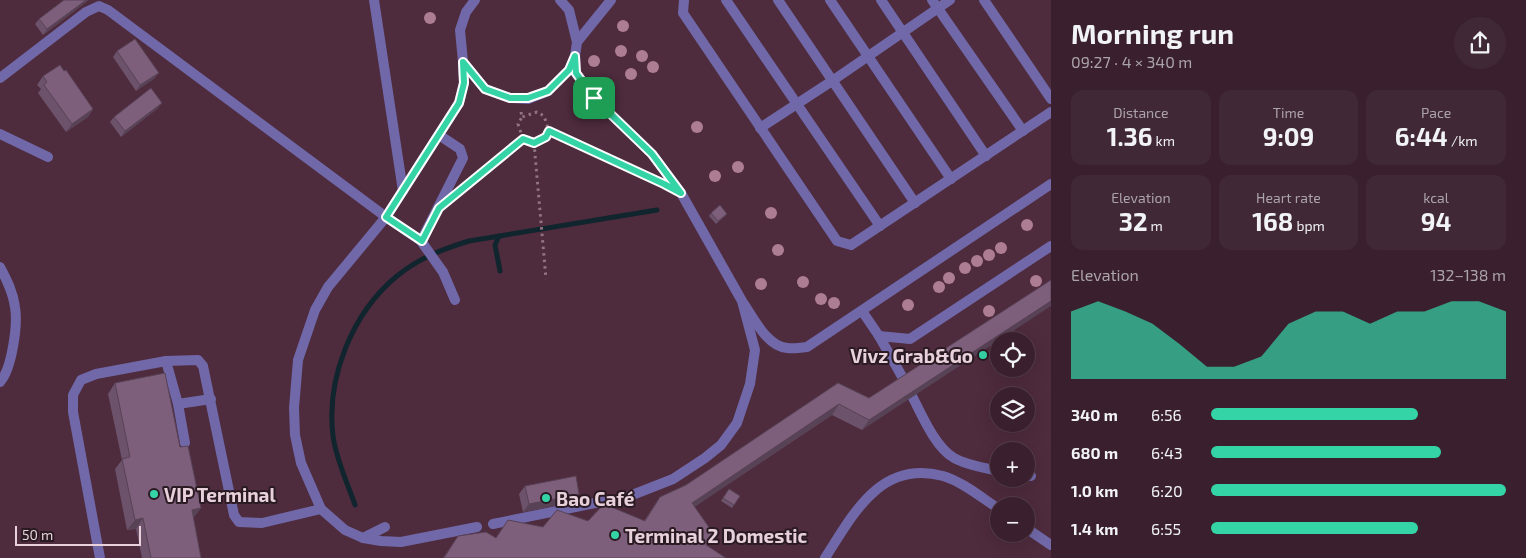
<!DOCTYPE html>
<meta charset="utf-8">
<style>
:root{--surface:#3a202e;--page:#412836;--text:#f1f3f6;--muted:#aba3aa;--line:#543e4a;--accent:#35d4a7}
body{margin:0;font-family:"Exo 2",sans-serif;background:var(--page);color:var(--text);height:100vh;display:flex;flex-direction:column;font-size:19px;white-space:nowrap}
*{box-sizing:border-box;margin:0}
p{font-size:16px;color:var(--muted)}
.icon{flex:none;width:28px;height:28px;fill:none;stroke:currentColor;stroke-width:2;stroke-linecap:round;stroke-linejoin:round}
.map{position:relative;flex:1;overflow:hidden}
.side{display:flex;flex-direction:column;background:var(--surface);width:475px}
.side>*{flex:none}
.fabs{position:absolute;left:990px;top:332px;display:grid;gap:10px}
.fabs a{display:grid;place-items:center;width:45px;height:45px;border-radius:50%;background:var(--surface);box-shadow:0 5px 20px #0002,0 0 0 1px var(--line);font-size:25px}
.scale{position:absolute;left:15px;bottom:12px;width:126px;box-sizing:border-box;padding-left:5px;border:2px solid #e8d1db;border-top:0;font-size:14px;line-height:18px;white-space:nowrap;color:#e8d1db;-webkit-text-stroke:4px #2a1a22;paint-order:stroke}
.pin{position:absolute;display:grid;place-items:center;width:42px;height:42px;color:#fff;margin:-21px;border-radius:10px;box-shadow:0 2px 8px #0006}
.round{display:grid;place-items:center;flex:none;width:52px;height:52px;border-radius:26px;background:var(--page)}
.headline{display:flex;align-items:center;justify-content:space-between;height:85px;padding:0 20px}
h1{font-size:28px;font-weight:700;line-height:38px}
.figures{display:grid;grid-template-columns:repeat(3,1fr);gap:8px;height:85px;padding:5px 20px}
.figures div{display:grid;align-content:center;border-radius:12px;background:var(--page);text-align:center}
.figures b{font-size:25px;font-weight:700}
.figures small{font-size:14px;font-weight:400}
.figures p{font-size:14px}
.chart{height:140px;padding:10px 20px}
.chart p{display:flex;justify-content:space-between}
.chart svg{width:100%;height:90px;margin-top:5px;fill:var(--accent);opacity:.7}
ul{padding:0 20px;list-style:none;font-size:16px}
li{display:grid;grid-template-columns:80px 60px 1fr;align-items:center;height:38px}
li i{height:12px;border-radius:6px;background:var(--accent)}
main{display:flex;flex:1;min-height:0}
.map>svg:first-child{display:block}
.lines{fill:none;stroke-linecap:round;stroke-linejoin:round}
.stream{stroke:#10252e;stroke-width:5}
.tertiary-tunnel{stroke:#654455;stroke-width:10;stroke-dasharray:10 5;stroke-linecap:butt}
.path{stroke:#917381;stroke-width:3;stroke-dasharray:2.5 4;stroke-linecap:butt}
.service{stroke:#7068a8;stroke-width:10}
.minor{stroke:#7068a8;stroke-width:10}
.tertiary{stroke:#7068a8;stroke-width:10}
.tree{fill:#ad7d94}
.wall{fill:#6c526a}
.shaded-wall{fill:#584256}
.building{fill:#7d5f7b;stroke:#584256}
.route-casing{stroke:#fff;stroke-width:10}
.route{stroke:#35d4a7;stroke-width:6}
.poi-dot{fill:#35d4a7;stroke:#2a1a22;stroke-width:2}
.labels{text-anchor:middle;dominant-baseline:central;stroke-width:4;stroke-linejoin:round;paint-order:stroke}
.poi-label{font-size:19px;font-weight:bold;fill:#e8d1db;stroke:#2a1a22;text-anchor:start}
</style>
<main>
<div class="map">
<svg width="1051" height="558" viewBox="0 0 1051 558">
<rect width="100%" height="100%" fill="#4e2b3d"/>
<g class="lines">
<g class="stream">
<path d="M499 236 495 245 500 271"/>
<path d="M355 505C347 482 336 459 333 436 326 378 352 313 397 276 419 258 443 249 469 241L657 210"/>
</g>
<path class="tertiary-tunnel" d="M605 501 622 499"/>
<g class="path">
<path d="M521 112 522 117 518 124 523 139 534 143 546 137 549 131 544 116 537 112 522 117"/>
<path d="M549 131 653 178"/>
<path d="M534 143 546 279"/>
<path d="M463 189 523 139"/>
</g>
<g class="service">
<path d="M374 0 403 191"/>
<path d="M684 0 683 13 837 241 851 245 1051 112"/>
<path d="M726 0 880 226"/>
<path d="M778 0 915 203"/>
<path d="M830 0 951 179"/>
<path d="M881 0 986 156"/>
<path d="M932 0 1023 131"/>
<path d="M984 0 1051 99"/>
<path d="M0 78 86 12 99 6 108 10 386 217 421 241 443 272 455 300"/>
<path d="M760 128 832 81 950 0"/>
<path d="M0 134 48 157"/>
<path d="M421 241 463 158 460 149 439 135"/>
<path d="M0 267C7 280 13 292 15 307 18 324 12 369 0 382"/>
<path d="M879 336 904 380"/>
<path d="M166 361 178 404 185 443"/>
<path d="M912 396C922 415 935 447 954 458 966 465 985 468 999 471"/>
<path d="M178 404 211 399"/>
<path d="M1026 476H1031"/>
<path d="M1026 528 1051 545"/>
<path d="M363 538 385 527"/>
<path d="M100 558 73 412V395L81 380 96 374 166 361 198 360 203 366 234 515 239 522 262 523 321 509"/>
<path d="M825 558C853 515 880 459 943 476 963 482 982 498 999 509"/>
</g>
<g class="minor">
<path d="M577 42 611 0"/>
<path d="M744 304C754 319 767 346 787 348 793 349 800 348 807 347L1051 184"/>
<path d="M862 311 879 336 910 339 1051 246"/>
</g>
<g class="tertiary">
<path d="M475 0 466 12 460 30 463 62 485 89 510 98 528 99 548 91 569 70 575 56 577 42 569 10 560 0"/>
<path d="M575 56 576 73 594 98 652 154 681 193 742 301 755 350 750 384 737 423 721 445 705 458 673 479 622 499"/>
<path d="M463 62 464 83 459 103 386 217 328 287 315 310 298 360 294 408 295 435 301 463 321 509 345 530 363 538 381 541 401 542 477 527"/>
<path d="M493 524 605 501"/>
</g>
</g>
<g class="tree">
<circle cx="430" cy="18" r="6"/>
<circle cx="623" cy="26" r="6"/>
<circle cx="621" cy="51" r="6"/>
<circle cx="642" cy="56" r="6"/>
<circle cx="594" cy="61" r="6"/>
<circle cx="653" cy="67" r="6"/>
<circle cx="631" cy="74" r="6"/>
<circle cx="697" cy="127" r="6"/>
<circle cx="738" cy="167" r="6"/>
<circle cx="715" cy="176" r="6"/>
<circle cx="771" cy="213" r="6"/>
<circle cx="1027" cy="225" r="6"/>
<circle cx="1001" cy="248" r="6"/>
<circle cx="778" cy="250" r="6"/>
<circle cx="989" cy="255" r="6"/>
<circle cx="977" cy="261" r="6"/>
<circle cx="965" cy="268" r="6"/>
<circle cx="949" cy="278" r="6"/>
<circle cx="1036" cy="281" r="6"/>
<circle cx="803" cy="282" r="6"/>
<circle cx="761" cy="284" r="6"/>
<circle cx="939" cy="287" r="6"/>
<circle cx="821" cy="299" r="6"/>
<circle cx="834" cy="303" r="6"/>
<circle cx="908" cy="305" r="6"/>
<circle cx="989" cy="311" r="6"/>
</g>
<g class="wall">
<path d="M64 0H88L86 2 43 35 35 24 39 19Z"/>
<path d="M117 51 155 78 136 91 113 57Z"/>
<path d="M43 76 93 109 88 117 66 132 38 93 41 89 37 85Z"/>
<path d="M158 108 121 137 110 122 114 117Z"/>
<path d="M711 213 725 216 716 224 709 216Z"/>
<path d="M1051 280 862 430 832 415 694 507 706 545 726 558H443L458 536 496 538 508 520 543 527 588 521H644L660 497 686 485 838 383 869 398Z"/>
<path d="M115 383 180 447 201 508 193 518 201 558H142L136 529 127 530 115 469 122 460 108 394Z"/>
<path d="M525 486 579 494 573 502 523 512 519 494Z"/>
<path d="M729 489 740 496 732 508 721 501Z"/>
</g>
<g class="shaded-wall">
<path d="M86 0H88L86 2 43 35 47 29Z"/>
<path d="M159 73 155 78 136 91 140 85Z"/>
<path d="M162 103 158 108 121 137 125 131Z"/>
<path d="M93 109 88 117 66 132 72 124Z"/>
<path d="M1051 301V306L862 430 869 420Z"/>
<path d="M839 404 832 415 684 514 692 503Z"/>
<path d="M579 494 573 502 523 512 529 504Z"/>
<path d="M201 508 193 518 192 510Z"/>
<path d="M143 518 136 529 127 530 135 520Z"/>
</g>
<g class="building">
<path d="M64 0H86L47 29 39 19Z"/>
<path d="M135 39 159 73 140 85 117 51Z"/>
<path d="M60 65 64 71 66 70 93 109 72 124 44 85 47 82 43 76Z"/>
<path d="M151 88 162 103 125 131 114 117Z"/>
<path d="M720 205 727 214 718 221 711 213Z"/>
<path d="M1051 280V301L869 420 839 404 692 503 713 533 706 545 726 558H444L458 536 486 532 496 538 508 520 543 527 557 510 588 521 604 504 645 521 660 497 686 485 838 383 869 398Z"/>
<path d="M165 373 180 447 188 446 201 508 192 510 201 558H151L143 518 135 520 122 459 130 457 115 383Z"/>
<path d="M576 476 579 494 529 504 525 486Z"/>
<path d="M729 489 740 496 734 505 723 498Z"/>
</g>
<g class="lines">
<g class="route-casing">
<path id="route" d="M575 56 576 73 594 98 652 154 681 193 664 184 549 131 546 137 534 143 523 139 439 208 422 241 386 217 459 103 464 83 463 62 485 89 510 98H528L548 91 569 70Z"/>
</g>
<use href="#route" class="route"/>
</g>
<g class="poi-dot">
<circle cx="983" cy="355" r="5"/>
<circle cx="154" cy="494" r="5"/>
<circle cx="546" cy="498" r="5"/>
<circle cx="615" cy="535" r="5"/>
</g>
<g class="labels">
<g class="poi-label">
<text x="973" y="355" text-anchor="end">Vivz Grab&amp;Go</text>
<text x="164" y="494">VIP Terminal</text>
<text x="556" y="498">Bao Café</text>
<text x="625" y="535">Terminal 2 Domestic</text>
</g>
</g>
</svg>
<div class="fabs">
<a><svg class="icon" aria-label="locate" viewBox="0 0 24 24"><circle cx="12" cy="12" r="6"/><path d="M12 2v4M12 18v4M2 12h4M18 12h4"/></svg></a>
<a><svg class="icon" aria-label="layers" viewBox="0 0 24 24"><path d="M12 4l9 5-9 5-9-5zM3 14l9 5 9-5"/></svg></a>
<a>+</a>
<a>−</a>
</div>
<div class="scale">50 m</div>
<div class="pin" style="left:594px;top:98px;background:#1e9e55"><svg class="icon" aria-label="arrive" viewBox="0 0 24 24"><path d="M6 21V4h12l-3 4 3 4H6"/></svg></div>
</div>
<section class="side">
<div class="headline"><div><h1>Morning run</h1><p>09:27 · 4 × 340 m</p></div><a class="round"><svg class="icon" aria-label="share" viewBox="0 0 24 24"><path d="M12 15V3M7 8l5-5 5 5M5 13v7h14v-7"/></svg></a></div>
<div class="figures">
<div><p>Distance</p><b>1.36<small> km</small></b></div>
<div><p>Time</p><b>9:09</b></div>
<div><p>Pace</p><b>6:44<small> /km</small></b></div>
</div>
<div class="figures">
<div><p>Elevation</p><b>32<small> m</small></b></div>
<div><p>Heart rate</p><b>168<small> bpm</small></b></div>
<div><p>kcal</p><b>94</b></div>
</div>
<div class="chart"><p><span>Elevation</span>132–138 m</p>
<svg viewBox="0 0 160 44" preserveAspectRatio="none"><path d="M0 44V11L10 6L20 11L30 17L40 27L50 38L60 38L70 33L80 17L90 11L100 11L110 17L120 11L130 11L140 6L150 6L160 11V44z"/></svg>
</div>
<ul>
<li><b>340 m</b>6:56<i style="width:70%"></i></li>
<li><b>680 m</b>6:43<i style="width:78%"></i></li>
<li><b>1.0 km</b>6:20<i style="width:100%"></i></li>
<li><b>1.4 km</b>6:55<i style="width:70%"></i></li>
</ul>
</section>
</main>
